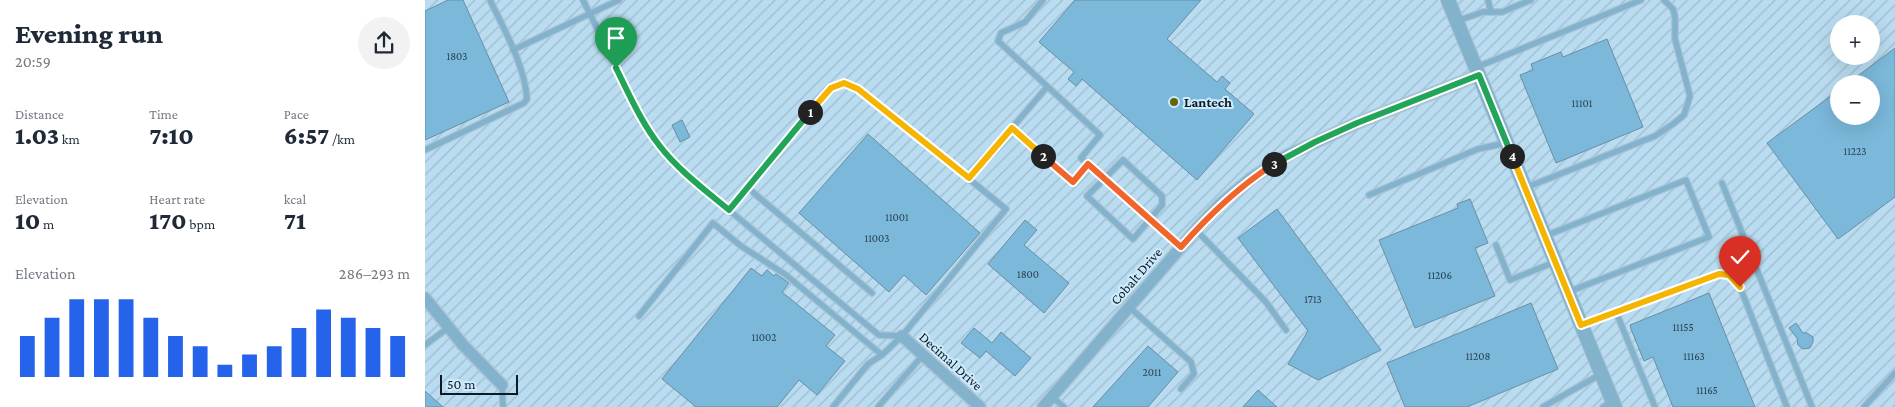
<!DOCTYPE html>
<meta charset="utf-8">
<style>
:root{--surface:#fff;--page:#f2f2f3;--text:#1f2937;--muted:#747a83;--accent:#2563eb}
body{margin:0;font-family:"Crimson Pro",serif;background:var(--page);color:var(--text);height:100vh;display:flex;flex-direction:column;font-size:19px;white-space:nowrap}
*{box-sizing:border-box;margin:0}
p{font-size:16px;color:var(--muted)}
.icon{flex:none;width:28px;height:28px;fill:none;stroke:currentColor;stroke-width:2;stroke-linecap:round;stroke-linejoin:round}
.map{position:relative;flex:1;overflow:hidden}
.sheet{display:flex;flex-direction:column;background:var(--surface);width:425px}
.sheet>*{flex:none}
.controls{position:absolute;left:1405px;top:15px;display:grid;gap:10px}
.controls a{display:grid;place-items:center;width:50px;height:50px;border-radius:50%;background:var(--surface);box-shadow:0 5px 20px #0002;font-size:25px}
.scale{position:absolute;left:15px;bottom:12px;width:78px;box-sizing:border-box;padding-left:5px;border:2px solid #0d1a22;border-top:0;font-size:14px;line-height:18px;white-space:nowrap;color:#0d1a22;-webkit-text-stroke:4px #cdebfd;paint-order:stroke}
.pin{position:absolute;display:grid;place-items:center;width:42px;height:42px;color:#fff;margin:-51px -21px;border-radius:50% 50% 50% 0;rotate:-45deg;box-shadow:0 0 5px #0007}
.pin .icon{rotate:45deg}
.km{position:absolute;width:25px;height:25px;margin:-12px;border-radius:50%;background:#222;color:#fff;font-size:14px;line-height:25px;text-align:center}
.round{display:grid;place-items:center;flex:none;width:52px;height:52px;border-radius:26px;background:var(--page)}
.summary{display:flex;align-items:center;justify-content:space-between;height:85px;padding:0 15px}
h1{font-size:28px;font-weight:800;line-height:38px}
.metrics{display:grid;grid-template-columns:repeat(3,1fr);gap:8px;height:85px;padding:5px 15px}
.metrics div{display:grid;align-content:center}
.metrics b{font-size:25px;font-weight:800}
.metrics small{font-size:14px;font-weight:400}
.metrics p{font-size:14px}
.chart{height:140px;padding:10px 15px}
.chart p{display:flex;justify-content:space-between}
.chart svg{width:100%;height:90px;margin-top:5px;stroke:var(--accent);stroke-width:6}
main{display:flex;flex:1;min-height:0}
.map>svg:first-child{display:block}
.industrial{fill:url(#industrial-furrows);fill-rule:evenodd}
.building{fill:#7bb8da;stroke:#6b8ea2}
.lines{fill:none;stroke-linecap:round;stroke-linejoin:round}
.service-casing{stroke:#aac5d6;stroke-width:8}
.minor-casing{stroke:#aac5d6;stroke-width:14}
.tertiary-casing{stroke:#aac5d6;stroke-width:16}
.service{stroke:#83b2cd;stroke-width:5.5}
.minor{stroke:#83b2cd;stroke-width:11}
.tertiary{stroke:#83b2cd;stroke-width:14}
.split-1-casing{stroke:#fff;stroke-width:10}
.split-2-casing{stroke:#fff;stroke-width:10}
.split-3-casing{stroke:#fff;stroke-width:10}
.split-4-casing{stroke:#fff;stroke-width:10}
.split-5-casing{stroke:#fff;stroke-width:10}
.split-1{stroke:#22a559;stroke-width:6}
.split-2{stroke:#f5b400;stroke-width:6}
.split-3{stroke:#f0652b;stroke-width:6}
.split-4{stroke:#22a559;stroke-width:6}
.split-5{stroke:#f5b400;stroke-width:6}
.poi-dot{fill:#646602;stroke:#cdebfd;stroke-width:2}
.labels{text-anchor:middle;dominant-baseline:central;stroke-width:4;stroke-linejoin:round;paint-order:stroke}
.number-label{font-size:11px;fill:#284250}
.poi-label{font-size:14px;font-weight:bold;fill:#0d1a22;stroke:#cdebfd;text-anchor:start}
.street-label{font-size:14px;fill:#0d1a22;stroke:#cdebfd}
</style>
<main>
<section class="sheet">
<div class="summary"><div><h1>Evening run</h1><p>20:59</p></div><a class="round"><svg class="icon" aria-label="share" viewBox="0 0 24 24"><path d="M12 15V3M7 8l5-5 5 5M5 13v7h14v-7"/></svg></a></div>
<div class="metrics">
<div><p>Distance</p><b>1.03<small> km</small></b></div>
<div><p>Time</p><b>7:10</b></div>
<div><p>Pace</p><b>6:57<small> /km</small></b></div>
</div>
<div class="metrics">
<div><p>Elevation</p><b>10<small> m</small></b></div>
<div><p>Heart rate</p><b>170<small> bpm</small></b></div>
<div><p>kcal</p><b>71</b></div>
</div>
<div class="chart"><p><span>Elevation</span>286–293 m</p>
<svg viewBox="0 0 160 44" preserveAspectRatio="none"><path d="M5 44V24M15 44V15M25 44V6M35 44V6M45 44V6M55 44V15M65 44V24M75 44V29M85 44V38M95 44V33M105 44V29M115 44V20M125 44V11M135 44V15M145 44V20M155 44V24"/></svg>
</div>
</section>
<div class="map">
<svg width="1470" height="407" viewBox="0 0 1470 407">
<defs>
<pattern id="industrial-furrows" width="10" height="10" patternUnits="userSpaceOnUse" patternTransform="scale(1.25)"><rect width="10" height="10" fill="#b9dcf0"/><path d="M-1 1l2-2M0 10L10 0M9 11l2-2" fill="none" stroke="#9ebcce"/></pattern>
</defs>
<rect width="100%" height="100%" fill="#cdebfd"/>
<path class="industrial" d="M0 0H1470V407H0ZM1414 24H1446V56H1414ZM1414 84H1446V116H1414Z"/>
<g class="building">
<path d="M23 0H38L84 102 0 140V11Z"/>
<path d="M650 0H776L742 39 792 82 797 76 805 83 800 89 829 114 772 180 657 79 651 86 643 79 649 72 614 42Z"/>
<path d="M1182 39 1218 127 1131 163 1095 75 1108 70 1106 64 1136 52 1138 57Z"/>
<path d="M1470 48V197L1413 239 1342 143 1414 90V116H1446V84H1422Z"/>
<path d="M257 120 265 137 255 142 247 125Z"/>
<path d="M443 134 555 233 501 295 479 275 464 292 374 213Z"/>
<path d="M1045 199 1063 243 1050 248 1070 296 990 328 954 240 1033 208 1032 204Z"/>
<path d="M852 209 956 350 893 380 863 364 883 331 813 238Z"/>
<path d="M600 220 612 230 599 245 644 283 619 313 563 264Z"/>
<path d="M326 268 337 276 342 270 349 276 351 274 364 283 357 292 410 335 401 346 420 361 392 395 374 380 352 407H271L237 379Z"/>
<path d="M1284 293 1305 346 1330 407H1248L1228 357 1219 361 1206 329 1205 325Z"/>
<path d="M1106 303 1133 369 1042 407H980L962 363Z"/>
<path d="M1371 323 1378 333H1382L1388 337V342L1385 348 1378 349 1373 345 1372 338 1364 328Z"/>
<path d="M549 328 567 343 576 332 606 358 590 376 561 351 555 358 536 343Z"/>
<path d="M723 346 753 372 723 407H668Z"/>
<path d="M833 390 852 407H818Z"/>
<path d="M0 391 18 407H0Z"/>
</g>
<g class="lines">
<g class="service-casing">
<g id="service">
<path d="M158 0 218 121 234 146 263 176 454 335 477 336"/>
<path d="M618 0 600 22 576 33 573 41 675 135 656 158 756 247"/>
<path d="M1063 0 1066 12"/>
<path d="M1032 21 1058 12H1077L1106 0"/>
<path d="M88 50 194 0"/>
<path d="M1052 67 1216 0"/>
<path d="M587 128 648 182 663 164"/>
<path d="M0 150 99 103 102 99C100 66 79 29 65 0"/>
<path d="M698 160 737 196V205L708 239 662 196Z"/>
<path d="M544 178 622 87"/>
<path d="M1297 183 1387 407"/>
<path d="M323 188 447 293"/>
<path d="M1100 188 1230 136 1248 124 1259 115 1265 96 1250 39V17L1248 9 1239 0"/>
<path d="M944 195 1053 149 1081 143"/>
<path d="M304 210 406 88 419 83 433 89 581 209 477 336 457 355 443 364 408 407"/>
<path d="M771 230 841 302 861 330"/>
<path d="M1120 236 1261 180 1284 237 1143 292"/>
<path d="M1071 245 1085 280 1130 262"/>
<path d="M704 307 766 362 769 374 756 389"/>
<path d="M1191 312 1230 407"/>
<path d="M214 316 288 223 316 246 361 275 457 355"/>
<path d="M1156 325 1294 274 1304 275 1315 287 1362 407"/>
<path d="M0 345 23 328"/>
<path d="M77 385 78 407"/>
<path d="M627 397 639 407"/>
<path d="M453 407 498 355"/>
<path d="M1118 407 1176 374"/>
<path d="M1178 407 1187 401"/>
<path d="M1439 407 1470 373"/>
</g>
</g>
<g class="minor-casing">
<g id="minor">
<path d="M0 298 38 345 77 385"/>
<path d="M477 336 555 407"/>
<path d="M618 407 775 225 794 205 825 179 863 155 932 123 1054 75"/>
</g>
</g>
<g class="tertiary-casing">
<path id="tertiary" d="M1023 0 1190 407"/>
</g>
<use href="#service" class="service"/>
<use href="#minor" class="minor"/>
<use href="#tertiary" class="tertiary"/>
</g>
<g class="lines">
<g class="split-1-casing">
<path id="split-1" d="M191 68C204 94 216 122 234 145 253 170 280 190 304 210L385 112"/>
</g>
<g class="split-2-casing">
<path id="split-2" d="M385 112 406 88 419 83 433 89 544 178 587 128 618 156"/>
</g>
<g class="split-3-casing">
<path id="split-3" d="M618 156 648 182 663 164 756 247C784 215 813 187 849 164"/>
</g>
<g class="split-4-casing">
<path id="split-4" d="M849 164 890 142 932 123 1054 75 1087 156"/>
</g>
<g class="split-5-casing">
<path id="split-5" d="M1087 156 1156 325 1294 274 1304 275 1315 287"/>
</g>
<use href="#split-1" class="split-1"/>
<use href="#split-2" class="split-2"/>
<use href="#split-3" class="split-3"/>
<use href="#split-4" class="split-4"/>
<use href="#split-5" class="split-5"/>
</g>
<circle class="poi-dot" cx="749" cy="102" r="5"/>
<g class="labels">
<g class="number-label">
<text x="32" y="56">1803</text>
<text x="1157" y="103">11101</text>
<text x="1430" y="151">11223</text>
<text x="472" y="217">11001</text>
<text x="452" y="238">11003</text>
<text x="603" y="274">1800</text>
<text x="1015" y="275">11206</text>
<text x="888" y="299">1713</text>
<text x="1258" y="327">11155</text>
<text x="339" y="337">11002</text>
<text x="1053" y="356">11208</text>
<text x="1269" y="356">11163</text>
<text x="727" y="372">2011</text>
<text x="1282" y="390">11165</text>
</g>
<g class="poi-label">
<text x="759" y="102">Lantech</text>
</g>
<g class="street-label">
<text transform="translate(711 276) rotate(-49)">Cobalt Drive</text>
<text transform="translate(526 361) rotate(42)">Decimal Drive</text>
</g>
</g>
</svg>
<div class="controls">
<a>+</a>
<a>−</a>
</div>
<div class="scale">50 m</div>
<div class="pin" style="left:191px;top:68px;background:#1e9e55"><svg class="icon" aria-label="arrive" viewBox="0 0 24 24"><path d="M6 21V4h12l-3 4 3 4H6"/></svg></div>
<div class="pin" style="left:1315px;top:287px;background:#d93025"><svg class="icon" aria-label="check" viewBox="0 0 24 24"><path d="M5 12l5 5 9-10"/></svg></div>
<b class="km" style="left:385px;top:112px">1</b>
<b class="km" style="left:618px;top:156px">2</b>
<b class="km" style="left:849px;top:164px">3</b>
<b class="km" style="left:1087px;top:156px">4</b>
</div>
</main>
